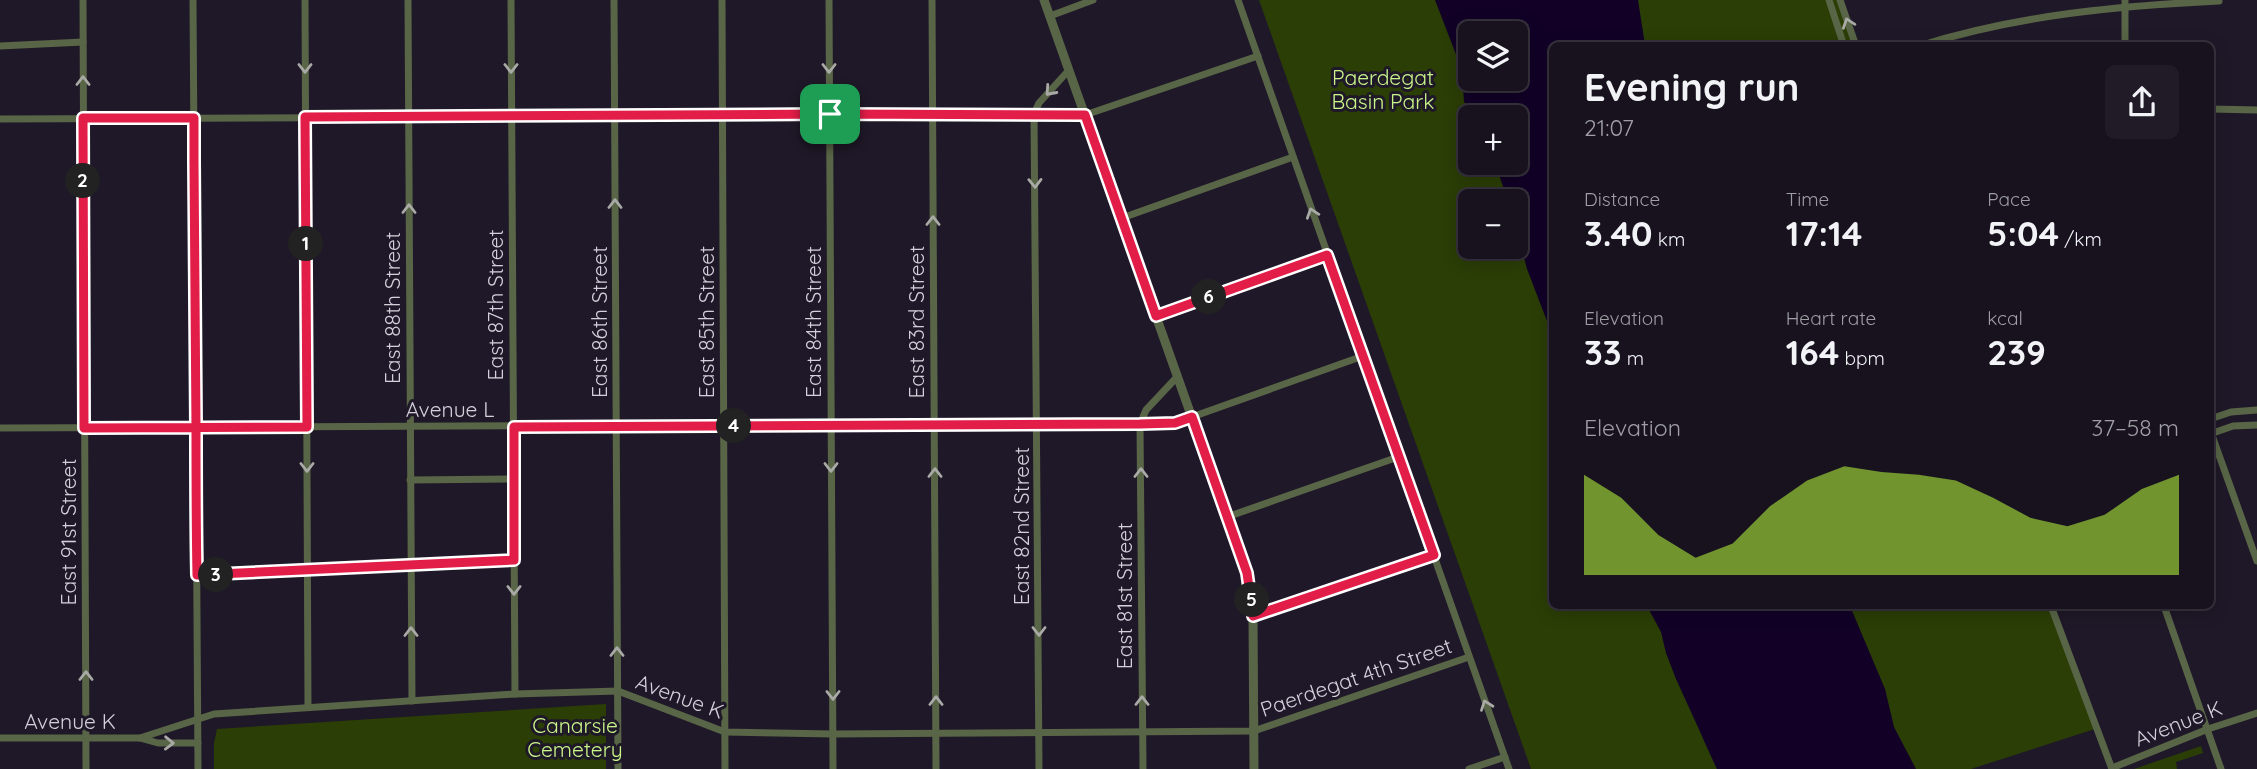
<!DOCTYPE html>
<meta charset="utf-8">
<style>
:root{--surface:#17121e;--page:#201b27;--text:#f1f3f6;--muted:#9e9ea4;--line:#36323c;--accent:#98cb37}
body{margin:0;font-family:Quicksand,sans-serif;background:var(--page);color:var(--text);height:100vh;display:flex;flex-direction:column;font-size:26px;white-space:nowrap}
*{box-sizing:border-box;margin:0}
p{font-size:23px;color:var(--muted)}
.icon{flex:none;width:38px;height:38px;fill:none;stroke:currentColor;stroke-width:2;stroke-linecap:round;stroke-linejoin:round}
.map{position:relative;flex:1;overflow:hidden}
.panel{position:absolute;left:1549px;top:42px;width:665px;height:567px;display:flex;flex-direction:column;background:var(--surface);border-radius:10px;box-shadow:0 4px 18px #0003,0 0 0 2px var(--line)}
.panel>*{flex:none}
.tools{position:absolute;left:1458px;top:21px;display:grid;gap:14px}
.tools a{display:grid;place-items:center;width:70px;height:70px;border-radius:10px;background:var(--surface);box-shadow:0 4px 18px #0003,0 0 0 2px var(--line);font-size:35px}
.pin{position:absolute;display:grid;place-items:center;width:60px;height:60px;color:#fff;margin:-30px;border-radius:14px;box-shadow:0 4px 10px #0006}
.km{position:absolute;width:35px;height:35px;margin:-18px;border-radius:50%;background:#222;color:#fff;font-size:19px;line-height:35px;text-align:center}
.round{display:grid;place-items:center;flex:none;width:74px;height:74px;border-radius:10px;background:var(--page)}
.head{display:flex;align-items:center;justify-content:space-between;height:119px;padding:0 35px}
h1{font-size:38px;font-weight:700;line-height:52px}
.stats{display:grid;grid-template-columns:repeat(3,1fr);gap:10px;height:119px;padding:7px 35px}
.stats div{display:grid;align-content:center}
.stats b{font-size:35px;font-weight:700}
.stats small{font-size:19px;font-weight:400}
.stats p{font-size:19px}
.chart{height:196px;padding:14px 35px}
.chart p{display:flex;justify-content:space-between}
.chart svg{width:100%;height:126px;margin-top:7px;fill:var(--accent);opacity:.7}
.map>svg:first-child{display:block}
.green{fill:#2b3e06}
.water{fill:#120027;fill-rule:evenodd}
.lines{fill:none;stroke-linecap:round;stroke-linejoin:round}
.minor{stroke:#586546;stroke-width:7}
.tertiary{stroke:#586546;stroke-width:9}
.oneway{stroke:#a9aaa6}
.route-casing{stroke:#fff;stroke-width:14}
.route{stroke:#e11d48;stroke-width:9}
.labels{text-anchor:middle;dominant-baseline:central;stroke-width:6;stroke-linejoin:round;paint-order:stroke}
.park-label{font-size:21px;fill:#c8f489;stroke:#1f1828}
.street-label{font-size:21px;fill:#d4cfda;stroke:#1f1828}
</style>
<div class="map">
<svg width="2257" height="769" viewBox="0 0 2257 769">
<rect width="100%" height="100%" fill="#1f1828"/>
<g class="green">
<path d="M1259 0H1445L1470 79 1486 117H1470V163H1502L1515 201H1470V247H1516V201L1552 307V606H1657L1704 741 1717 769H1531Z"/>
<path d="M1631 0H1838L1854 45H1645Z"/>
<path d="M1842 606H2054L2098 728 1971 769H1899Z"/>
<path d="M606 704V769H214V743L217 729Z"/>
<path d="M2201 746 2203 753 2176 762 2177 769H2134Z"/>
</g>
<g class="water">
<path d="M1435 0H1638L1645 45 1552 46V334L1527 269 1516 228V201H1508L1495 163H1516V117H1477L1464 102 1462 70ZM1470 33H1516V79H1470Z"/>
<path d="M1647 606H1850L1885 689 1894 727 1916 769H1717L1676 679 1666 653 1661 632Z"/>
</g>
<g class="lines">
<g class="minor">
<path d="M83 0 86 769"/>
<path d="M193 0 198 769"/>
<path d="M305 0 308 707"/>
<path d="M408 0 412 701"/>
<path d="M511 0 515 694"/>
<path d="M614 0 618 769"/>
<path d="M722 0 725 769"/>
<path d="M829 0 833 769"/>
<path d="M932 0 936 769"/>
<path d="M1238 0 1509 769"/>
<path d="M1829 0 1844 46"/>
<path d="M1840 0 1856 46"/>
<path d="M1050 16 1093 0"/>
<path d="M0 46 83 42"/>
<path d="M1919 46C2018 15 2116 6 2219 1"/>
<path d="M2125 46V0"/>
<path d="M2210 109 2257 110"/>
<path d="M0 119 1085 115 1258 56"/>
<path d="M1122 218 1293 157"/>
<path d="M1156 316 1327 255"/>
<path d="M2210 419 2231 412 2257 410"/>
<path d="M0 428 1175 423 1363 356"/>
<path d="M2210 430 2257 561"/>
<path d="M2210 434 2233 426 2257 425"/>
<path d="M410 480 514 479"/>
<path d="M1227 517 1398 457"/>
<path d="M196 575C302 572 408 562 514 560"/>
<path d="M2051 606 2112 769"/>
<path d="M2164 606 2221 769"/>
<path d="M1253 616 1434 555"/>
<path d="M0 738H140L158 743H198"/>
<path d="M140 738 214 714 515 694 618 691 725 732 833 734 1254 731 1469 657"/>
<path d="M2112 768 2208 729 2257 713"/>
<path d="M1039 769 1034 114 1039 103 1069 70"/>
<path d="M1143 769 1140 424 1146 410 1177 377"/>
<path d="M1469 769 1505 757"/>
</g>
<path class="tertiary" d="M1044 0 1247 573 1253 616 1254 769"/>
</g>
<defs><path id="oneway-chevron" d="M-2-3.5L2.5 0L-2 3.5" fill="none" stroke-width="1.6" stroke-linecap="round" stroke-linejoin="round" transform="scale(1.75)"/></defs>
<g class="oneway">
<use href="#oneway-chevron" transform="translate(1848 23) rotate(-109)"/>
<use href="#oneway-chevron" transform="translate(305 68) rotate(90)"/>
<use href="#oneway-chevron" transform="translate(511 68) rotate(90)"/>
<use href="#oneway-chevron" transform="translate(829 68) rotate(90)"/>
<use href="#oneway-chevron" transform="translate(83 81) rotate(-90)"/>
<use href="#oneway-chevron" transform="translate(1050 91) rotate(132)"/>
<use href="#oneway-chevron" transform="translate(1035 183) rotate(89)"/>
<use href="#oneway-chevron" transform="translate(615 204) rotate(-90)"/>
<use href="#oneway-chevron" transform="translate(409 209) rotate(-90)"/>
<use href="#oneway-chevron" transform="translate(1312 213) rotate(-109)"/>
<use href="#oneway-chevron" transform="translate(933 221) rotate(-90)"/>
<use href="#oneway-chevron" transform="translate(307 467) rotate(90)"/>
<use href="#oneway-chevron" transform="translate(831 467) rotate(90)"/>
<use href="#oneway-chevron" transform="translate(935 473) rotate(-90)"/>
<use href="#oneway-chevron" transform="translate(1141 473) rotate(-90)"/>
<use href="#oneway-chevron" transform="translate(514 590) rotate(90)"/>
<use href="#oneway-chevron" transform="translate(1039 631) rotate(90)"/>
<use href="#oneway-chevron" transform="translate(411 632) rotate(-90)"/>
<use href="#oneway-chevron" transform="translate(617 652) rotate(-90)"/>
<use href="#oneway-chevron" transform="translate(86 676) rotate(-90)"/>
<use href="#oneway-chevron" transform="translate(833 695) rotate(90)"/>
<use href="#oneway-chevron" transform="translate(936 701) rotate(-90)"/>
<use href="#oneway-chevron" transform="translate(1142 701) rotate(-90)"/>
<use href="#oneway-chevron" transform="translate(1486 705) rotate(-110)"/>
<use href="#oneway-chevron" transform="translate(169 743) rotate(1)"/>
</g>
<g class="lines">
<g class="route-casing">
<path id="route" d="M830 114 305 117 307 427 84 428 83 118H194V162L196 427C196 477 196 526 197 575L514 560V427L1140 424 1175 423 1192 417 1247 573 1253 616 1434 555 1327 255 1156 316 1085 115 830 114"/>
</g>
<use href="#route" class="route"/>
</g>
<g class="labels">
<g class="park-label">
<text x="1383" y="77">Paerdegat<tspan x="1383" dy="24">Basin Park</tspan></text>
<text x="575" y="725">Canarsie<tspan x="575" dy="24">Cemetery</tspan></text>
</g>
<g class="street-label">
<text transform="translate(495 305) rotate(-90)">East 87th Street</text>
<text transform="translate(392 308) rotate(-90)">East 88th Street</text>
<text transform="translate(599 322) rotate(-90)">East 86th Street</text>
<text transform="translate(706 322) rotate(-90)">East 85th Street</text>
<text transform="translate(813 322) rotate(-90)">East 84th Street</text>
<text transform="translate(916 322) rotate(-90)">East 83rd Street</text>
<text x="450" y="409">Avenue L</text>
<text transform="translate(1021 526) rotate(-90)">East 82nd Street</text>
<text transform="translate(68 532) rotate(-90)">East 91st Street</text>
<text transform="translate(1124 596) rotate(-90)">East 81st Street</text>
<text transform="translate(1356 677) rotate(-19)">Paerdegat 4th Street</text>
<text transform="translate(680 696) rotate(20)">Avenue K</text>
<text x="70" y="721">Avenue K</text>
<text transform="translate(2178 723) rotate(-21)">Avenue K</text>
</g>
</g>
</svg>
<div class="tools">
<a><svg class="icon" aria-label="layers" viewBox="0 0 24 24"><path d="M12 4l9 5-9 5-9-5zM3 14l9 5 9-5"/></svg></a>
<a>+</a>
<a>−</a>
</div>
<div class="pin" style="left:830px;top:114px;background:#1e9e55"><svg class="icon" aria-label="arrive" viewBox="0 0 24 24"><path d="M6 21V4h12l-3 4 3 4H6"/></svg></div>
<b class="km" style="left:306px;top:244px">1</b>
<b class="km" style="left:83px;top:181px">2</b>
<b class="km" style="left:216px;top:575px">3</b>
<b class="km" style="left:734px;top:426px">4</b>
<b class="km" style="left:1252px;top:600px">5</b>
<b class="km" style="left:1209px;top:297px">6</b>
<section class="panel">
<div class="head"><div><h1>Evening run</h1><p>21:07</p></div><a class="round"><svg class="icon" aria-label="share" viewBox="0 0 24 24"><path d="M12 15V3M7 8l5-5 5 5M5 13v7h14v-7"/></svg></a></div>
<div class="stats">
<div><p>Distance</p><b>3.40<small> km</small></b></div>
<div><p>Time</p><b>17:14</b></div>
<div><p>Pace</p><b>5:04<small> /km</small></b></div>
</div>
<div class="stats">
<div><p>Elevation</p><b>33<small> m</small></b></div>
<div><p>Heart rate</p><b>164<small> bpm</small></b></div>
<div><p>kcal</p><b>239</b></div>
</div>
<div class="chart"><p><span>Elevation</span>37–58 m</p>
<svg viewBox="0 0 160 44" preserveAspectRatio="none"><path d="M0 44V9L10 17L20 30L30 38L40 33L50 20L60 11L70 6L80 8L90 9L100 11L110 17L120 24L130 27L140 23L150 14L160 9V44z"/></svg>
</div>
</section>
</div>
